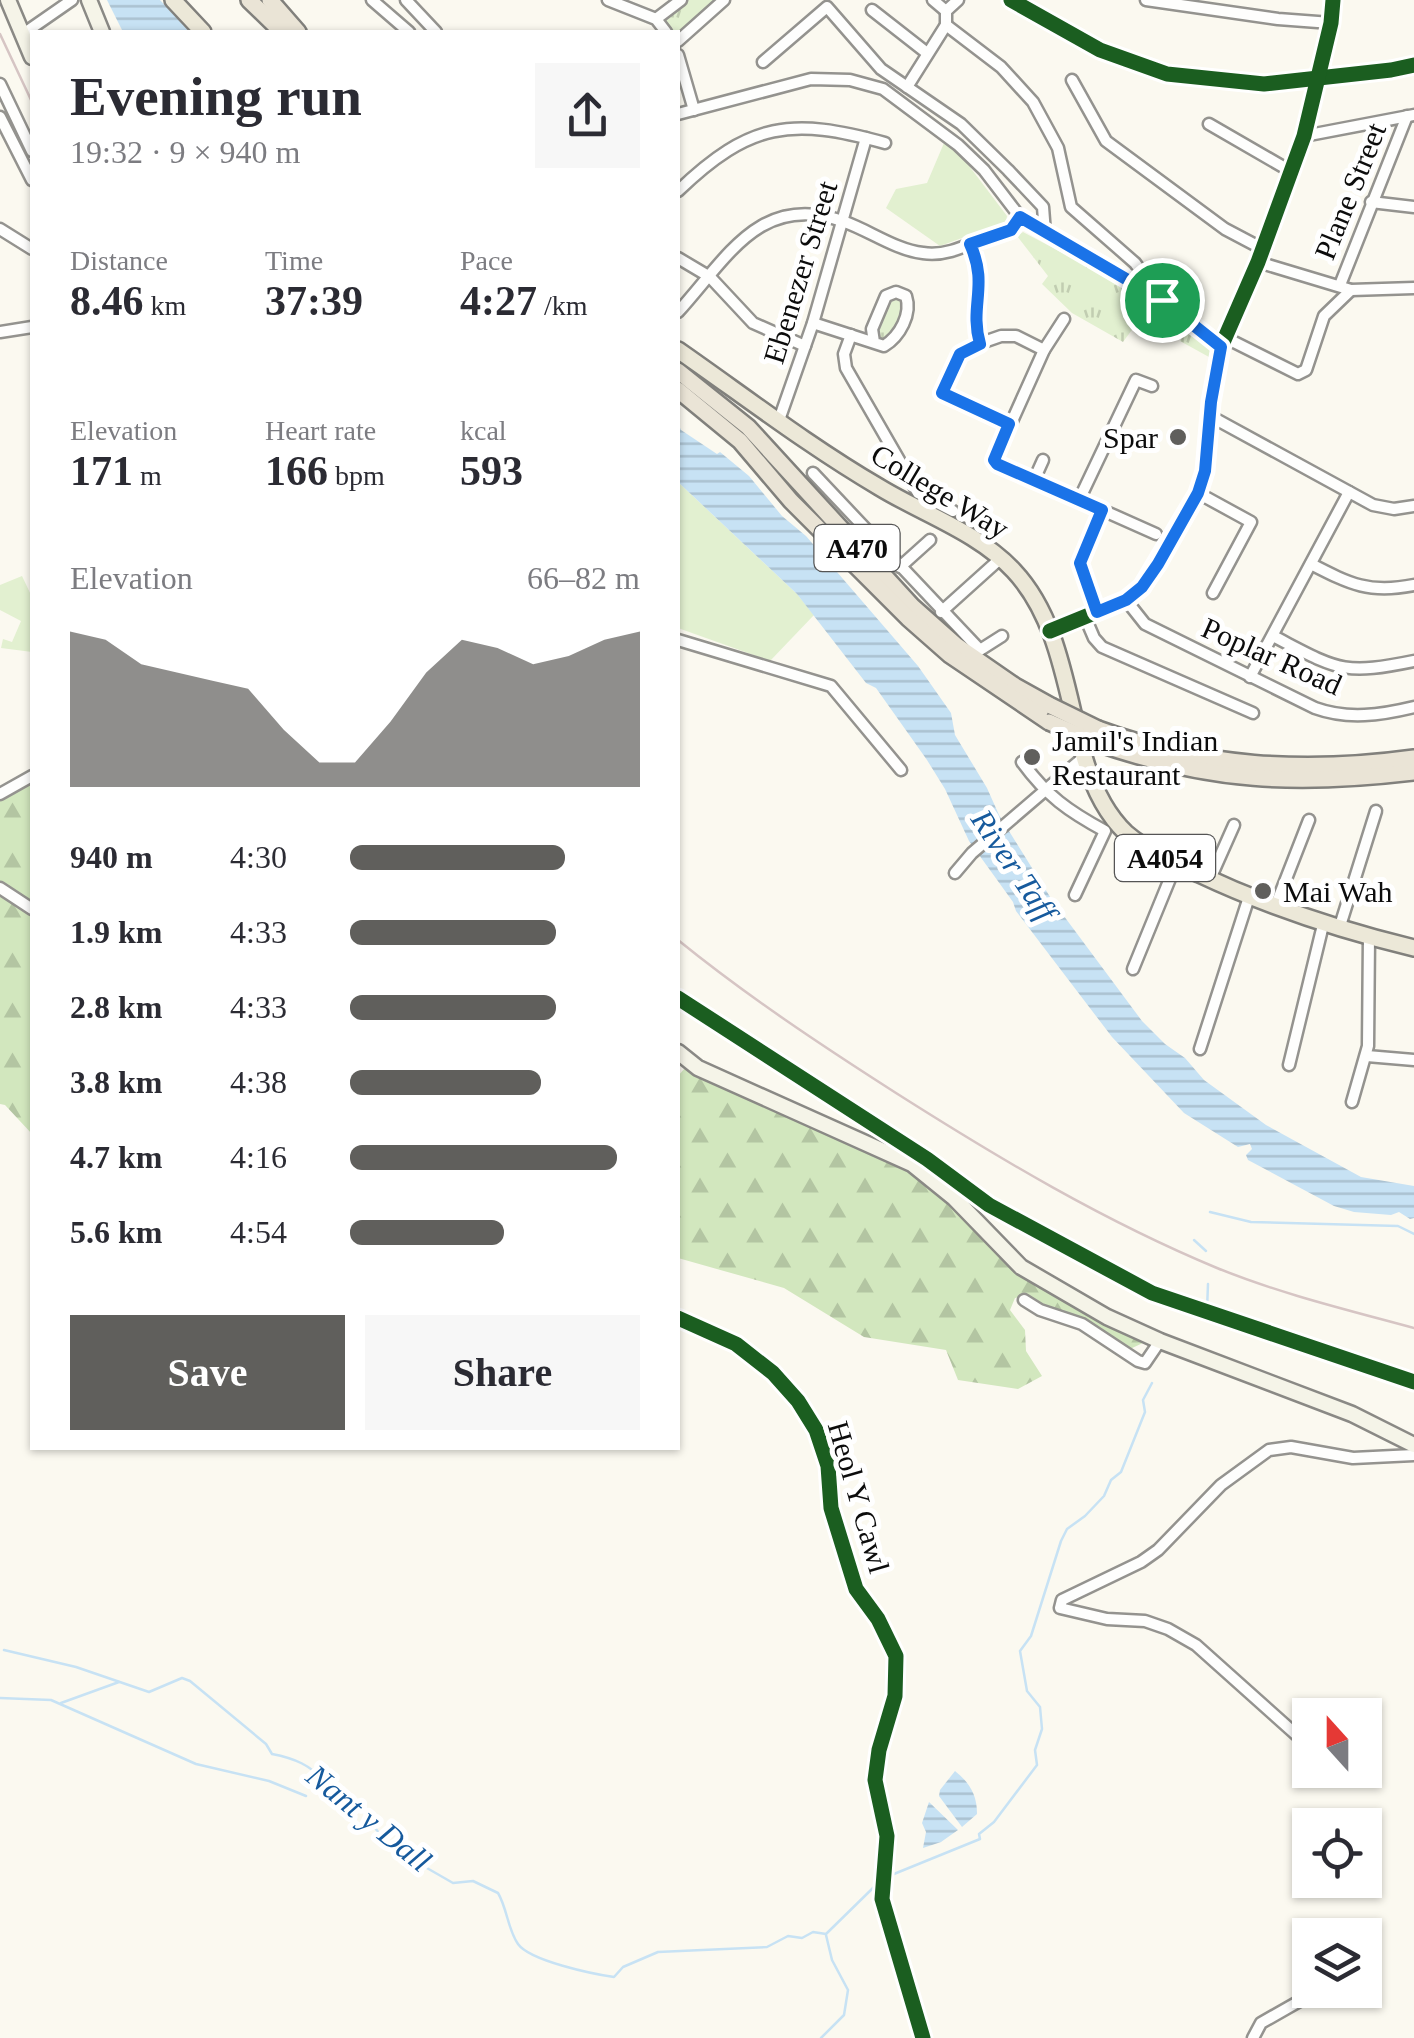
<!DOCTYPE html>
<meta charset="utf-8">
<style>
:root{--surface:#fff;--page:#f7f7f7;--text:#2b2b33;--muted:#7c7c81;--accent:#605f5c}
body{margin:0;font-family:Georgia,serif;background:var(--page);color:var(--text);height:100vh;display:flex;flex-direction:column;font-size:38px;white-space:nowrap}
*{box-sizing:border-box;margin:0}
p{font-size:32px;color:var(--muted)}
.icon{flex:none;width:55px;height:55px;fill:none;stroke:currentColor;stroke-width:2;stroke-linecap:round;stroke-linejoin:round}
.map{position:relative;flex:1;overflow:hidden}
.drawer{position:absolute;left:30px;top:30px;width:650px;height:1420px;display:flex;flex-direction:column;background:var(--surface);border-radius:0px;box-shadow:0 2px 8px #0004}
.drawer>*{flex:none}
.needle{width:65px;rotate:339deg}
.controls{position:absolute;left:1292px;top:1698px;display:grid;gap:20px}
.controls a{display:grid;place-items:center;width:90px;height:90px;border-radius:0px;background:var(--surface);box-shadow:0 2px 8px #0004;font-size:50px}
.pin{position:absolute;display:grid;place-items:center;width:85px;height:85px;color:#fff;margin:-42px;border:5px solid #fff;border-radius:50%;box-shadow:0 2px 10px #0007}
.round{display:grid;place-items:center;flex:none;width:105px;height:105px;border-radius:0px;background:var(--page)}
.summary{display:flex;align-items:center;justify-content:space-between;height:170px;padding:0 40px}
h1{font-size:55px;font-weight:600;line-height:75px}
.metrics{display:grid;grid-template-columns:repeat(3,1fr);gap:15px;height:170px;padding:10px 40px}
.metrics div{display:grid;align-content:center}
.metrics b{font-size:42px;font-weight:600}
.metrics small{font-size:28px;font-weight:400}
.metrics p{font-size:28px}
.chart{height:280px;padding:20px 40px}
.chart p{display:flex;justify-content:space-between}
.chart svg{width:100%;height:180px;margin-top:10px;fill:var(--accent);opacity:.7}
.button{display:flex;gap:20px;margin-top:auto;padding:20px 40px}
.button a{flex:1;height:115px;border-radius:0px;background:var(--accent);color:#fff;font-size:40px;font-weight:600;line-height:115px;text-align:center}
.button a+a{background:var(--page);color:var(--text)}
ul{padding:0 40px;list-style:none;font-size:32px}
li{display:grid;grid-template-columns:160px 120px 1fr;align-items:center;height:75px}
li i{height:25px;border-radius:12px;background:var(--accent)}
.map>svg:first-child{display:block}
.forest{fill:url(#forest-firs)}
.park{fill:url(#park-tufts)}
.garden{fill:#e2f0d0}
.water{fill:url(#water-rules)}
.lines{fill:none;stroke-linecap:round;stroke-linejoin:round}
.stream{stroke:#c7e2f4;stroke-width:2.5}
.minor-casing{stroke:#94938f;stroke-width:15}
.secondary-casing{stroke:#8a8985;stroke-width:19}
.primary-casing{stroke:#81807c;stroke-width:20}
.trunk-casing{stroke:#81807c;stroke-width:20}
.minor{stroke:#fefefd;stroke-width:10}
.secondary{stroke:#f5f4e8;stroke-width:14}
.primary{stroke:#ece8d8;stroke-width:15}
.trunk{stroke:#eae4d6;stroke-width:15}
.rail{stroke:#d6c5c4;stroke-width:2.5}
.trunk-bridge-casing{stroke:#81807c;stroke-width:20;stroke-linecap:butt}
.trunk-bridge{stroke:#eae4d6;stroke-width:15}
.cycleway-casing{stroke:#fff;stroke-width:21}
.cycleway{stroke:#1b5e20;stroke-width:15}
.route-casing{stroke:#fff;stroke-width:20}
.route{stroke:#1a73e8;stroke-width:12}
.poi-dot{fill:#605f5c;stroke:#fff;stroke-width:4}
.labels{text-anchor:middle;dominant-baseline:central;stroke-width:10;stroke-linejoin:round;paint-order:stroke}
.shield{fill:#fff;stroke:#555;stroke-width:2.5}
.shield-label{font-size:28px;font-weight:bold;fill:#0c0c0c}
.street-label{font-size:30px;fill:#0c0c0c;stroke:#fff}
.poi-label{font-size:30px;fill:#0c0c0c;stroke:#fff;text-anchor:start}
.water-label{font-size:32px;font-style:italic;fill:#165a9d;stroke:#fff}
</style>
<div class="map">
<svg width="1414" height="2038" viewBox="0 0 1414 2038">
<defs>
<pattern id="forest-firs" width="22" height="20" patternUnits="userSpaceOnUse" patternTransform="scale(2.5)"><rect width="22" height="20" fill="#d2e7be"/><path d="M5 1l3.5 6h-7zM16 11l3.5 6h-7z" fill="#b3c5a2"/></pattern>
<pattern id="park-tufts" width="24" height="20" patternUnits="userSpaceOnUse" patternTransform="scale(2.5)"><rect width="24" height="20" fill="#e2f0d0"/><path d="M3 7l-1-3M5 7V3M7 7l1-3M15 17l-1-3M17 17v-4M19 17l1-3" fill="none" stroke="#c1cdb1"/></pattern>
<pattern id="water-rules" width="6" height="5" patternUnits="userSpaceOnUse" patternTransform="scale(2.5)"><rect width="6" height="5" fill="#c7e2f4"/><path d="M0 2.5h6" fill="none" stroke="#aac1d0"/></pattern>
</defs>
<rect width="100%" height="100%" fill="#fbf9f0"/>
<g class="forest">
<path d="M32 772V1134L5 1105 0 1104V788Z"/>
<path d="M685 1068 705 1079 908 1170 946 1200 1018 1271 1145 1342 1130 1349 1085 1320 1042 1306 1026 1296 1015 1298 1010 1310 1025 1330 1026 1351 1042 1376 1018 1389 958 1380 946 1350 864 1337 784 1288 678 1258V1076Z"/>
</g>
<g class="park">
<path d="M686 0H717L681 33 671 32 664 24 668 14Z"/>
<path d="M1023 232 1144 296 1211 346 1212 354 1209 357 1180 341 1183 336 1148 308 1123 342 1072 313 1042 284 1048 276 1017 236Z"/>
<path d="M900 297 906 306 896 334 880 340 876 330 886 303Z"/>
</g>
<g class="garden">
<path d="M944 143 960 154 1007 216 1006 222 940 246 886 208 896 189 927 183Z"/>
<path d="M678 482 797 594 814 615 770 661 678 628Z"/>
<path d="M22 576 32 597V652L1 648 3 639 12 642 21 621 0 610V585Z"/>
</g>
<g class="water">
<path d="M107 0H160L190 32H123Z"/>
<path d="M678 423 681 430 717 454 720 452 749 476 782 516 806 536 918 666 951 713 955 735 987 788 999 815 1052 900 1142 1021 1165 1044 1185 1058 1204 1080 1266 1125 1361 1177 1414 1186V1218L1410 1219 1399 1212 1391 1215 1354 1212 1334 1206 1248 1160 1246 1155 1252 1149 1250 1144 1238 1147 1184 1113 1112 1037 1016 911 1013 902 969 841 945 789 927 760 876 688 866 683 797 594 678 482Z"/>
<path d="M955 1771C970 1783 977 1795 977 1814L962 1827 939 1796 940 1790Z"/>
<path d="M929 1802 958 1830 941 1842 923 1848 926 1832 922 1823Z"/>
</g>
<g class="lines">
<g class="stream">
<path d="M1210 1212 1251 1222 1398 1226 1414 1234"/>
<path d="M1194 1240 1206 1251"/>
<path d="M1207 1310 1208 1284"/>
<path d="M4 1650 76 1667 149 1692 182 1678 190 1681 266 1744 272 1754C293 1758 312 1765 325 1783L337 1786 359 1805 383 1839 406 1856 453 1883 473 1881 498 1893C507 1908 508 1930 518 1944 530 1961 593 1974 614 1977L623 1967 658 1952 767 1947 788 1936 802 1938 813 1932 826 1934 875 1886"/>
<path d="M0 1698 51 1700 196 1764 269 1781 306 1796"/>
<path d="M61 1703 119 1682"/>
<path d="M889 1876 980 1839 979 1834 994 1822 1037 1765 1035 1750 1042 1729 1040 1707 1027 1691 1020 1651 1031 1636 1061 1541 1067 1529 1085 1516 1104 1496 1111 1480 1121 1472 1145 1412 1143 1400 1152 1383"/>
<path d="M821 2038 844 2015 848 1990 832 1960 826 1935"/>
</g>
<g class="minor-casing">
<g id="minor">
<path d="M372 0 409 32"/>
<path d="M406 0 436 32"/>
<path d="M608 0 656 19 666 32"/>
<path d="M933 0 946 11"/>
<path d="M1146 0 1278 19 1331 23"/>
<path d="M872 10 927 53"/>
<path d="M656 19 681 0"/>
<path d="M946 25 1001 67 1033 102 1058 148 1071 207 1135 263 1162 300 1221 347"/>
<path d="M23 34 72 0"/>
<path d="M678 41 724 0"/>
<path d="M678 55 694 110"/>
<path d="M763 62 827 7 881 69 961 124 1008 170 1043 207 1045 233"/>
<path d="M1072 80 1106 141 1225 229 1261 248"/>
<path d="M0 84 32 151"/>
<path d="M907 87 946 25V11L958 0"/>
<path d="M678 114 811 79 850 80 883 89 958 145 984 170 1020 217 1162 300"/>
<path d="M0 117 32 180"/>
<path d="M1209 124 1292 172"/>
<path d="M1304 136 1414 115"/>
<path d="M678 191C750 122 791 117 885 143"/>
<path d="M1371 202 1414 207"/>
<path d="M0 229 32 249"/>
<path d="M970 245C988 284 969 306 981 343"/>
<path d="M678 258 710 277 753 323 805 346"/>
<path d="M1258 262 1351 290 1414 288"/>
<path d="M1340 285 1407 116"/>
<path d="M678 312C728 257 761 191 845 222 870 231 896 250 923 253 955 258 981 235 1011 229L1020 217"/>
<path d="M1064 319 1044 350 995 459 997 464 1102 510 1080 563 1097 612"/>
<path d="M813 323 884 346C900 336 912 314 906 296L896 292 886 296 872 329 874 342"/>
<path d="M0 332 32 327"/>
<path d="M851 335 844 354 846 368 918 493 953 511"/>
<path d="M1224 337 1298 374 1306 370 1324 316 1351 290"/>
<path d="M1210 416 1373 505 1394 509 1414 506"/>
<path d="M779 420 813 323 866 138"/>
<path d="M1009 424 942 393 961 354 981 343 1001 336H1016L1044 350"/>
<path d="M813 473 980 650 1002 636"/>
<path d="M1034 480 1043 460"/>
<path d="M1198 493 1251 522 1213 593"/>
<path d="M1079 500 1136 380 1152 386"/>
<path d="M1102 510 1156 534"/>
<path d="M1311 564C1350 584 1369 594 1414 585"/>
<path d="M900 567 930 540"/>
<path d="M1126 600 1145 624 1315 708C1348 720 1381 715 1414 707"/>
<path d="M941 612 1001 558"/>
<path d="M1085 617 1094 638 1102 647 1253 713"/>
<path d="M1050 631 1126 600 1142 587 1198 493 1205 471 1211 402 1221 347 1258 262 1304 136 1331 23 1333 0"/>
<path d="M1273 636C1337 669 1341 676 1414 661"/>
<path d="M678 640 831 686 901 770"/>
<path d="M1250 677 1349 492"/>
<path d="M1022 762C1047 796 1068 811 1105 831L1075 895"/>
<path d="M0 794 32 776"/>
<path d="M955 873 972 853 1084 757"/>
<path d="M1210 879 1234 825"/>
<path d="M0 888 32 909"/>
<path d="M1275 907 1309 820"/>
<path d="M1339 929 1376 811"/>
<path d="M1133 969 1176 864"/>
<path d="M1200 1049 1249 897"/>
<path d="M1367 1056 1414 1060"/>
<path d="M1289 1065 1323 925"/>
<path d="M1352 1102 1368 1046 1369 937"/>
<path d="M1024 1300 1040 1310 1082 1324 1138 1361 1145 1363 1160 1341"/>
<path d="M678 1318 736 1344 773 1373 798 1401 816 1430 828 1466 831 1508 856 1589 878 1619 896 1656 895 1696 879 1750 875 1780 887 1836 882 1899 923 2038"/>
<path d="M1310 1747 1196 1645 1168 1629 1145 1621 1107 1619 1060 1608 1062 1600 1141 1562 1158 1550 1221 1485 1269 1450 1291 1447 1353 1458 1414 1455"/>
<path d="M1307 1778 1310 1763"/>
<path d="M1253 2038 1261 2023 1319 1990"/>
</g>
</g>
<g class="secondary-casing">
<g id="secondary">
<path d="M8 0 32 57"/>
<path d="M89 0 102 32"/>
<path d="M678 1052 698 1068 912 1164 954 1198 1021 1267 1107 1317 1160 1341 1352 1414 1414 1445"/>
</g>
</g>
<g class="primary-casing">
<g id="primary">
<path d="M173 0 203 32"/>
<path d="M678 350C744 396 809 446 879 487 923 514 978 532 1014 571 1059 619 1066 692 1083 753 1091 782 1104 812 1126 833 1147 851 1174 863 1199 874 1269 907 1339 930 1414 948"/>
</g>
</g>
<g class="trunk-casing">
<g id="trunk">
<path d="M249 0 282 32"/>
<path d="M270 0 298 32"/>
<path d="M678 371 748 427 912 606 957 646 1015 686 1051 706"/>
<path d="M678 390 740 441 791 501 908 618 950 655 1049 722"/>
<path d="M1098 729C1202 767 1305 773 1414 758"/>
<path d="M1097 743C1210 782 1296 786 1414 772"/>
</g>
</g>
<use href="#minor" class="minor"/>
<use href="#secondary" class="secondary"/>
<use href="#primary" class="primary"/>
<use href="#trunk" class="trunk"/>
<g class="rail">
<path d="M0 34 32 102"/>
<path d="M678 940C747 996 821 1045 896 1093 1000 1159 1104 1221 1217 1268 1281 1294 1348 1310 1414 1328"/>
</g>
<g class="trunk-bridge-casing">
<g id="trunk-bridge">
<path d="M1051 706 1098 729"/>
<path d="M1049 722 1097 743"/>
</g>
</g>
<use href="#trunk-bridge" class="trunk-bridge"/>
<g class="cycleway-casing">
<g id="cycleway">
<path d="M1011 0 1100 50 1167 74 1264 84 1391 70 1414 65"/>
<path d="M1050 631 1126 600 1142 587 1198 493 1205 471 1211 402 1221 347 1258 262 1304 136 1331 23 1333 0"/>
<path d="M678 998 927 1159 989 1205 1152 1293 1414 1382"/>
<path d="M678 1318 736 1344 773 1373 798 1401 816 1430 828 1466 831 1508 856 1589 878 1619 896 1656 895 1696 879 1750 875 1780 887 1836 882 1899 923 2038"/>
</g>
</g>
<use href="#cycleway" class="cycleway"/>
</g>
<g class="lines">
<g class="route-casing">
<path id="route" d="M1020 217 1162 300 1221 347 1211 402 1205 471 1198 493 1158 564 1142 587 1126 600 1097 612 1080 563 1102 510 997 464 994 460 1009 424 942 393 960 354 980 344C969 305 989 286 970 244L1011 230Z"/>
</g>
<use href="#route" class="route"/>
</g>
<g class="poi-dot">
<circle cx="1178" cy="437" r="10"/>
<circle cx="1032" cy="757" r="10"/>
<circle cx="1263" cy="891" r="10"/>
</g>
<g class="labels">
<g class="shield">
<rect x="814.5" y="525" width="85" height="46" rx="8"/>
<rect x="1115" y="835" width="100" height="46" rx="8"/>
</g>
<g class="shield-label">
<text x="857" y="548">A470</text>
<text x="1165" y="858">A4054</text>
</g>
<g class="street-label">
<text transform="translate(1350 191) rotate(-68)">Plane Street</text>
<text transform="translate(800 272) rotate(-73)">Ebenezer Street</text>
<text transform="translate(940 491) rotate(31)">College Way</text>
<text transform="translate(1272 656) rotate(24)">Poplar Road</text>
<text transform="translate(859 1497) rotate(74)">Heol Y Cawl</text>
</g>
<g class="poi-label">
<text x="1158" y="437" text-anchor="end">Spar</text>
<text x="1052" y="740">Jamil's Indian<tspan x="1052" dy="34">Restaurant</tspan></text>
<text x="1283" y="891">Mai Wah</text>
</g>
<g class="water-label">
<text transform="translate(1014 865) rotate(56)">River Taff</text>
<text transform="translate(369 1818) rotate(39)">Nant y Dall</text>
</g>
</g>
</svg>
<div class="controls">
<a><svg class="needle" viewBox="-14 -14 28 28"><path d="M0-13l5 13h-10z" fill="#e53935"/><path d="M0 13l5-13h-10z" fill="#7c7c81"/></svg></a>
<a><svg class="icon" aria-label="locate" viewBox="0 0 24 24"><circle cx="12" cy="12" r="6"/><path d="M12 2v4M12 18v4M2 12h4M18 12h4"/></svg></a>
<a><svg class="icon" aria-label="layers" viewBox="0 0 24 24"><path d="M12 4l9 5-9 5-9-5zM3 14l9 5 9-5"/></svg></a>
</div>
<div class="pin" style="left:1162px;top:300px;background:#1e9e55"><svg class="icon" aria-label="arrive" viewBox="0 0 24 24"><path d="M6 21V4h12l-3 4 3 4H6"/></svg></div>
<section class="drawer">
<div class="summary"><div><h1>Evening run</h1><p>19:32 · 9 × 940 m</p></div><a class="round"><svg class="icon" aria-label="share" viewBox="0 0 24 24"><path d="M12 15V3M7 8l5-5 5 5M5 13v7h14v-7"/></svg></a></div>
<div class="metrics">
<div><p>Distance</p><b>8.46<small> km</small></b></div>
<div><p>Time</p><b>37:39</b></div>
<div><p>Pace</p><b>4:27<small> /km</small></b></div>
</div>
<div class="metrics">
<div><p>Elevation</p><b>171<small> m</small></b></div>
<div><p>Heart rate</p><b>166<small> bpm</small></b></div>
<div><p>kcal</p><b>593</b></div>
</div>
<div class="chart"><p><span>Elevation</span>66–82 m</p>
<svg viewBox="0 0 160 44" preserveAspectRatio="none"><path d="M0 44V6L10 8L20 14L30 16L40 18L50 20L60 30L70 38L80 38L90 28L100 16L110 8L120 10L130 14L140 12L150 8L160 6V44z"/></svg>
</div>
<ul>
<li><b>940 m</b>4:30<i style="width:74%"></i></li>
<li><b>1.9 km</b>4:33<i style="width:71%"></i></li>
<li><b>2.8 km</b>4:33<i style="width:71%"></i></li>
<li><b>3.8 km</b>4:38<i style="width:66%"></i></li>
<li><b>4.7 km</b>4:16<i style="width:92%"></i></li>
<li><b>5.6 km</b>4:54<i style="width:53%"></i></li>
</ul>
<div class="button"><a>Save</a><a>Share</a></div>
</section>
</div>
